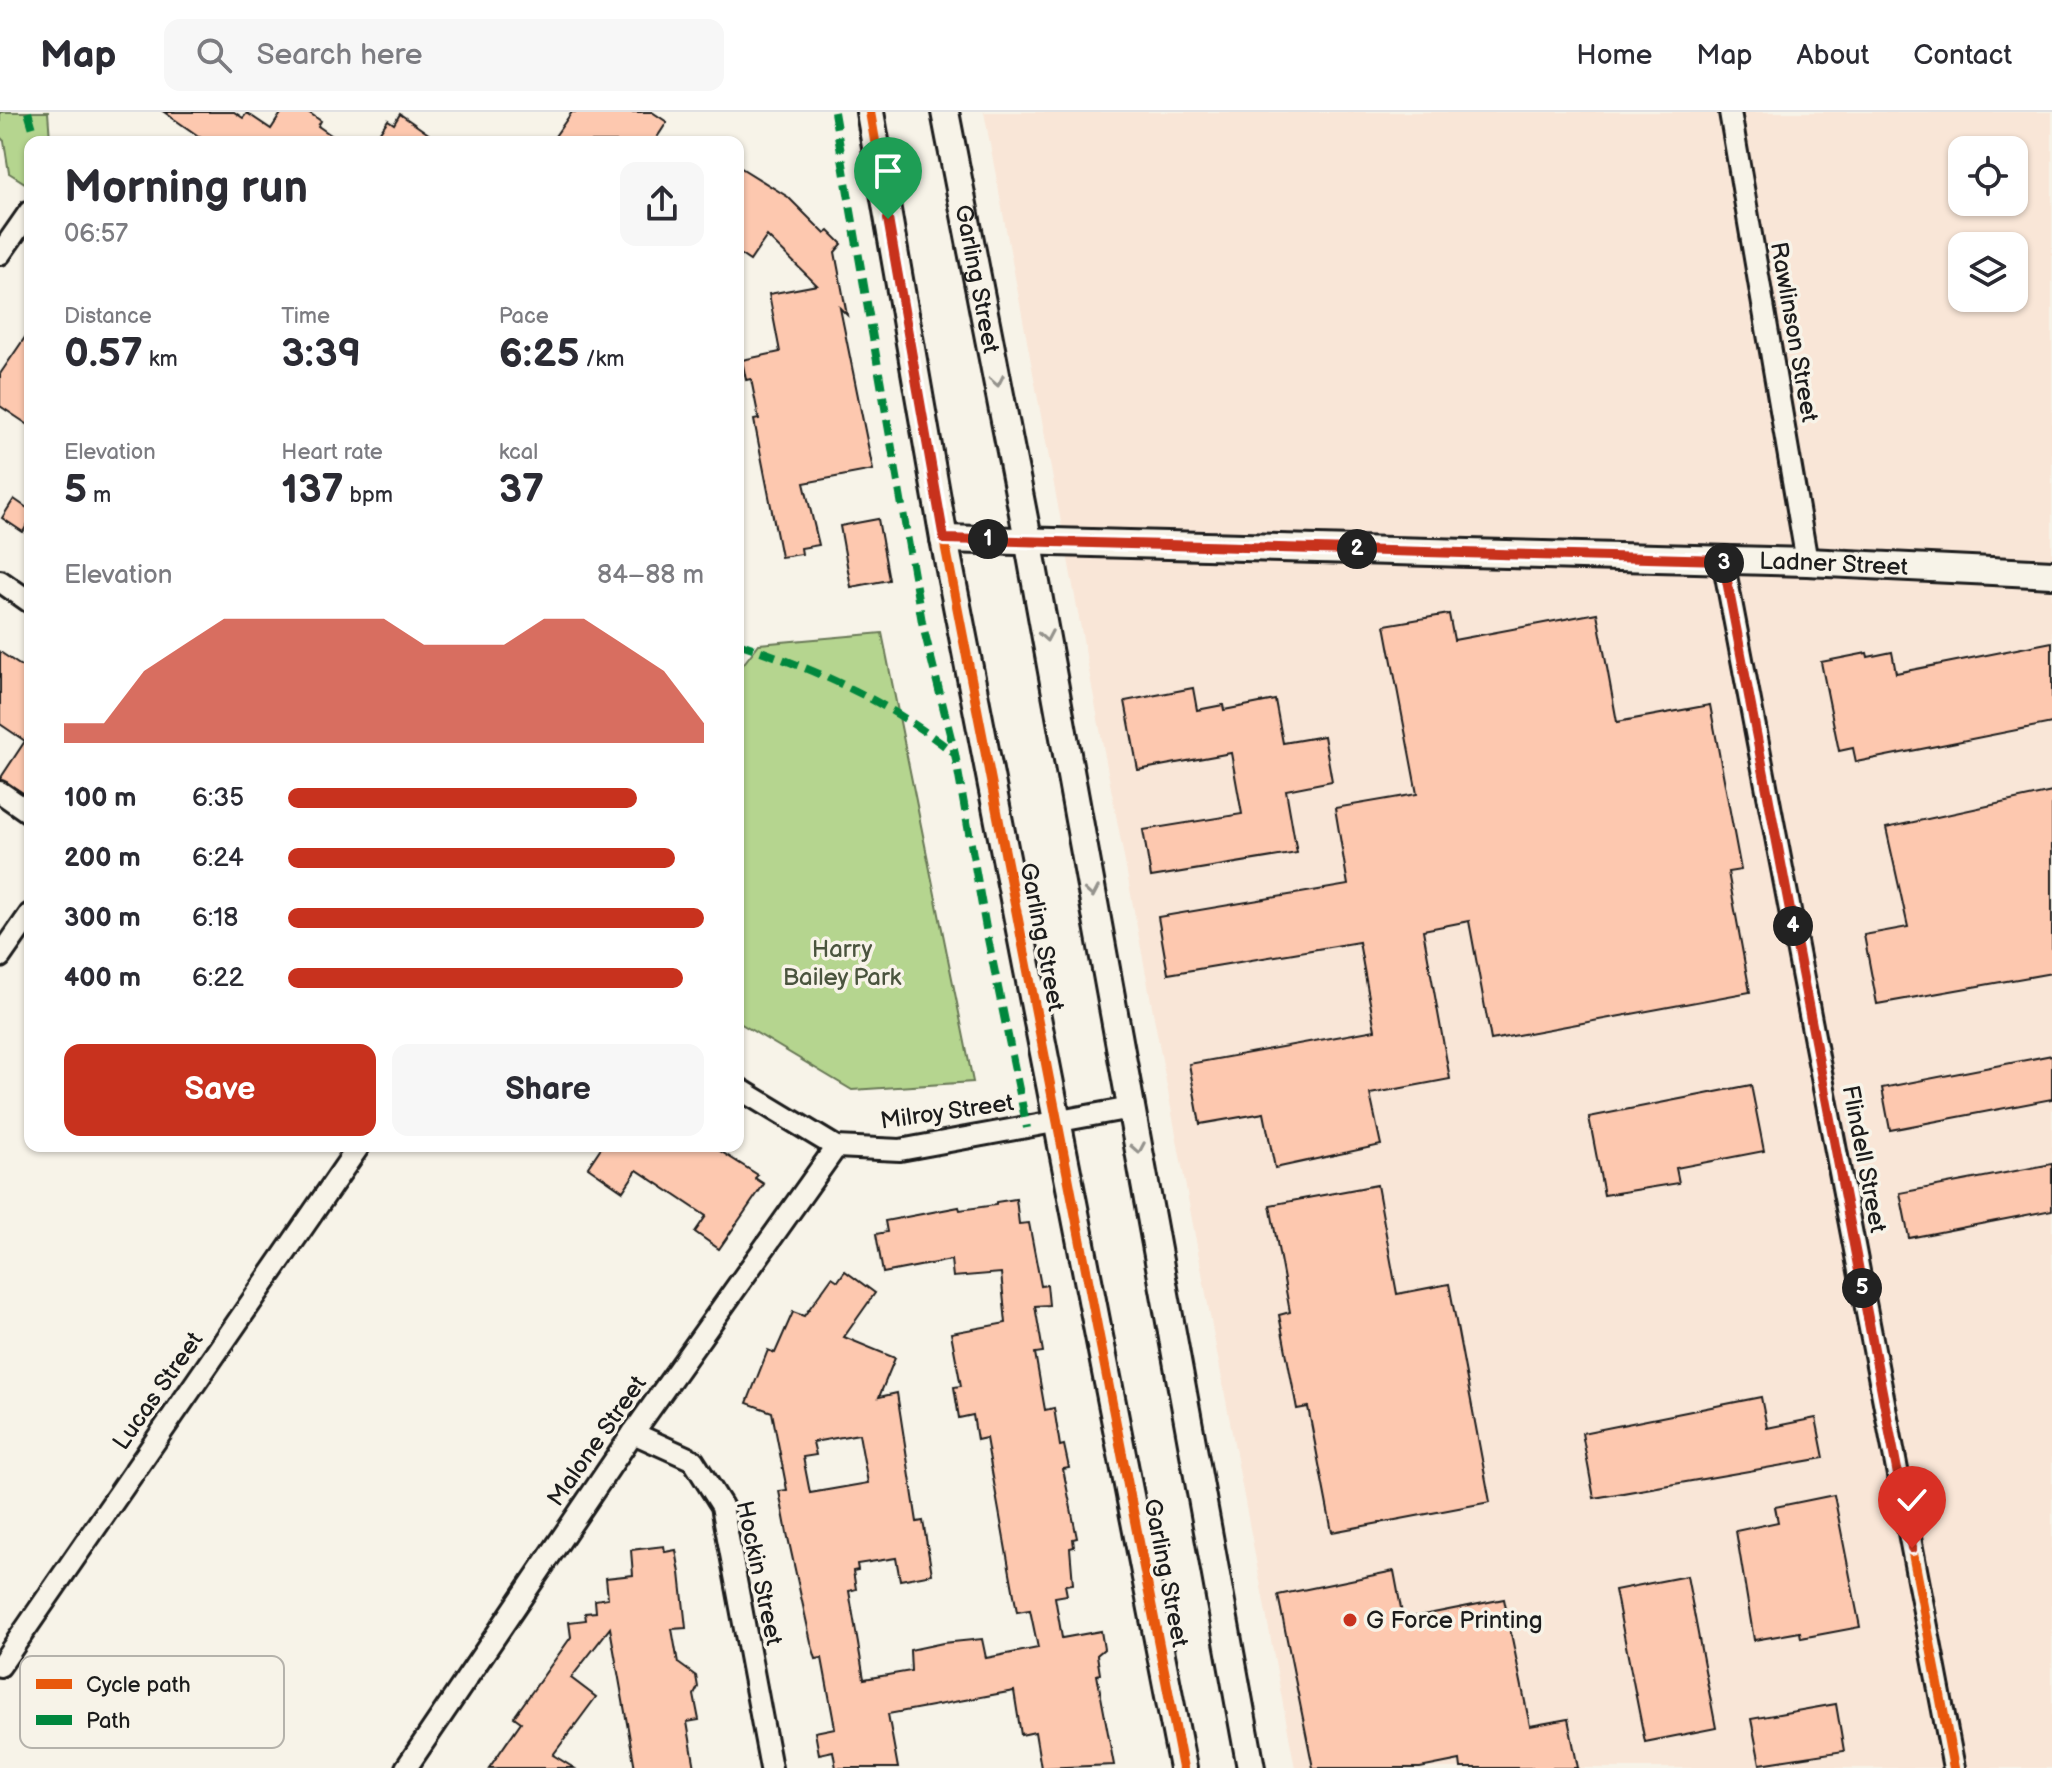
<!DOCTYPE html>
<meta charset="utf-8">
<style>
:root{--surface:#fff;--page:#f7f7f7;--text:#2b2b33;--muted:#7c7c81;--line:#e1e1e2;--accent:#c8321e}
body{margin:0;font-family:"Balsamiq Sans",sans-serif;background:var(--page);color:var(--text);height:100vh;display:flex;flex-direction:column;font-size:30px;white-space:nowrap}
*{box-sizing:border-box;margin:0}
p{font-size:26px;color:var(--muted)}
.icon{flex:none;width:44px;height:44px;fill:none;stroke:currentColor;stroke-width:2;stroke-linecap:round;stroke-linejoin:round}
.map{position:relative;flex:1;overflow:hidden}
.panel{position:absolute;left:24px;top:24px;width:720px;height:1016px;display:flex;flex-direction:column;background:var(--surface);border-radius:16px;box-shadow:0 2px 6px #0004}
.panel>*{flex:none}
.fabs{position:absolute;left:1948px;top:24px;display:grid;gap:16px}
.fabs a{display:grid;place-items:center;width:80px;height:80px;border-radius:16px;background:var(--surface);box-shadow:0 2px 6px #0004;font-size:40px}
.pin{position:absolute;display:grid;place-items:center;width:68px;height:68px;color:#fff;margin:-82px -34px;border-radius:50% 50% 50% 0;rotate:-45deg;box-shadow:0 0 8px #0007}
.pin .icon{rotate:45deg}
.km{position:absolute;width:40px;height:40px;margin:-20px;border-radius:50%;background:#222;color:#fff;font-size:22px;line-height:40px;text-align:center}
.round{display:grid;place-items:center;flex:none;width:84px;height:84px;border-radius:16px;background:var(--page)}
.head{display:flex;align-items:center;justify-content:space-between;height:136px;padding:0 40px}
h1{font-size:44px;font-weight:800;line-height:60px}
.stats{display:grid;grid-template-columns:repeat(3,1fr);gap:12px;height:136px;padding:8px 40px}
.stats div{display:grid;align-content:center}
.stats b{font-size:40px;font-weight:800}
.stats small{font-size:22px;font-weight:400}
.stats p{font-size:22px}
.chart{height:224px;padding:16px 40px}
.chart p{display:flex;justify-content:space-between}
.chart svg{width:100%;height:144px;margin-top:8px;fill:var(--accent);opacity:.7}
.action{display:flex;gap:16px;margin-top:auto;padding:16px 40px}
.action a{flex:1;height:92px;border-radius:16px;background:var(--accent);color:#fff;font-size:32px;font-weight:800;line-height:92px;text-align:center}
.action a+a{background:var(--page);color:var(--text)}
ul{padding:0 40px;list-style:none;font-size:26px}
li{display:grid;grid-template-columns:128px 96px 1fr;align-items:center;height:60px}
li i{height:20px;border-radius:10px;background:var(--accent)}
header{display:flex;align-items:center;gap:48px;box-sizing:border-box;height:112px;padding:0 40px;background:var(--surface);border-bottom:2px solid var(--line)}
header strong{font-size:38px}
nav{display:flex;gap:44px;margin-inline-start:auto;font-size:28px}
.search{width:560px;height:72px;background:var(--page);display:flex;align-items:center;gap:20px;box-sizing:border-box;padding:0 28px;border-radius:16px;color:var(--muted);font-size:30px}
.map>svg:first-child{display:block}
.built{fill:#f9e6d7;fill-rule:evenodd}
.green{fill:#b5d58f;stroke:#687856;stroke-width:2}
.building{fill:#fdc8af;stroke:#1c1c1c;stroke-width:2;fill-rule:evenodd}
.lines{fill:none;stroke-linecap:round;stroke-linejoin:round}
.minor-casing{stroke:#1c1c1c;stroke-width:26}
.tertiary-casing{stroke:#1c1c1c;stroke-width:32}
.minor{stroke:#f7f3e8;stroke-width:20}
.tertiary{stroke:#f7f3e8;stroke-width:26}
.quiet{stroke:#00873e;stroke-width:8;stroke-dasharray:16 8;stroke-linecap:butt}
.cycleway-casing{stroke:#f7f3e8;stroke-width:15}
.cycleway{stroke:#e8590c;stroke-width:10}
.oneway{stroke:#94928c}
.route-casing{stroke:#fff;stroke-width:16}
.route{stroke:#c8321e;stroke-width:10}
.poi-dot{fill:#c8321e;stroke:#f7f3e8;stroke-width:3}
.labels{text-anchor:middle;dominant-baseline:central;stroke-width:7;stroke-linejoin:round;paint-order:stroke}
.street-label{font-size:24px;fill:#1c1c1c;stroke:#f7f3e8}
.park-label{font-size:24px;fill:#4a543e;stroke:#f7f3e8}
.poi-label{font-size:24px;fill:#1c1c1c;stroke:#f7f3e8;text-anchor:start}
.key{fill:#f7f3e8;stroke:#b5b2ab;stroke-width:2}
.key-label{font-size:22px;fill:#1c1c1c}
</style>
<header>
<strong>Map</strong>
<div class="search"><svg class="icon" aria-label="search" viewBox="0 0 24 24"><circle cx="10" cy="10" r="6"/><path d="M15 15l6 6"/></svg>Search here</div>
<nav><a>Home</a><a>Map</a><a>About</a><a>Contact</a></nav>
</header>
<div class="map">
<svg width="2052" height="1656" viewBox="0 0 2052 1656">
<rect width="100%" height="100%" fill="#f7f3e8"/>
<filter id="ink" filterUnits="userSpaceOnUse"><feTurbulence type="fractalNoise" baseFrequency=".0125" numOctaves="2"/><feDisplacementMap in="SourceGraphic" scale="16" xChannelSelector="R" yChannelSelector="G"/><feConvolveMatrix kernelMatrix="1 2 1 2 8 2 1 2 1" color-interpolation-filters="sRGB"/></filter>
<g filter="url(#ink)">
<path class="built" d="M984 0H2052V1656H1295ZM1962 38H2014V90H1962ZM1962 134H2014V186H1962Z"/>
<g class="green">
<path d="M0 0H48L50 27 30 30V62L25 71 9 61 4 29 0 25Z"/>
<path d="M882 521 973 970 852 978 738 910V559L759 532Z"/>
</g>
<g class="building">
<path d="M164 0H234L243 6 247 1 271 17 282 0H308L321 9 318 14 341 30H207Z"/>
<path d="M572 0H652L667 10 654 30H551Z"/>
<path d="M400 2 440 30H373L388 8 394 12Z"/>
<path d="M738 54 788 85 825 122 829 119 842 132 835 140 847 203 840 196 873 358 804 371 819 433 801 436 802 442 781 445 754 308 759 307 751 267 746 268 742 248 780 240 769 182 817 173 767 124 750 149 738 141Z"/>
<path d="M30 218V314L0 294V262Z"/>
<path d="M14 387 30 398V408L23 420 2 406Z"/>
<path d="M878 407 889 468 851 475 840 414Z"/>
<path d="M1597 501 1617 610 1710 593 1741 758 1728 760 1750 880 1491 928 1469 809 1423 818 1450 967 1370 982 1381 1033 1275 1056 1264 1001 1200 1012 1189 952 1375 918 1359 830 1168 862 1158 805 1348 773 1335 696 1417 682 1385 513 1449 502 1454 528Z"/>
<path d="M2052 530V611L1856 650 1853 636 1839 639 1821 550 1867 541 1868 545 1892 540 1896 561Z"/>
<path d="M0 540 30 560V685L0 667 25 629 0 612Z"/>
<path d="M1193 576 1197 598 1223 593 1224 598 1275 588 1283 631 1324 624 1332 669 1286 678 1297 741 1151 765 1143 718 1242 702 1231 641 1138 658 1125 589Z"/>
<path d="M2052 680V861L1877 892 1864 823 1908 815 1886 716Z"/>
<path d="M2052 943V987L1890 1018 1882 976Z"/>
<path d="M1751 973 1764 1039 1676 1056 1679 1071 1604 1083 1589 1005Z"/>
<path d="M602 1034H712L758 1063 755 1066 764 1072 719 1137 695 1120 706 1104 637 1058 623 1079 588 1055Z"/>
<path d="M2052 1052V1098L1909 1126 1900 1081Z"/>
<path d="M1377 1073 1397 1182 1449 1172 1490 1390 1332 1420 1308 1295 1297 1297 1279 1203 1290 1200 1270 1093Z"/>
<path d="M1016 1087 1019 1112 1029 1111 1041 1174 1047 1173 1049 1193 1035 1194 1043 1240 1035 1241 1045 1298 1054 1296 1060 1334 1064 1333 1069 1356 1063 1357 1077 1426 1073 1427 1074 1435 1070 1436 1073 1472 1065 1473 1067 1483 1055 1485 1062 1526 1101 1519 1104 1537 1097 1543 1100 1562 1097 1563 1114 1653 1041 1656 1035 1620 1021 1623 1014 1579 888 1602 898 1656H836L833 1639 819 1642 815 1620 835 1616 822 1546 816 1547 811 1530 787 1421 779 1379 787 1378 772 1300 747 1291 768 1238 775 1241 793 1200 804 1204 832 1165 838 1169 845 1159 875 1181 844 1225 895 1246 879 1285 897 1281 917 1410 923 1409 932 1462 900 1468 896 1446 857 1452 858 1458 853 1459 856 1477 849 1479 864 1567 911 1559 910 1538 943 1531 982 1527 986 1546 1038 1536 1030 1498 1017 1500 986 1326 977 1328 973 1303 959 1306 954 1275 961 1274 951 1221 1006 1211 1001 1161 953 1165 951 1148 883 1161 876 1122 887 1120 885 1109 959 1095 960 1098 996 1093V1090ZM859 1322 868 1371 810 1381 803 1345 816 1343 813 1330Z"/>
<path d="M1761 1285 1767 1316 1816 1306 1824 1346 1594 1386 1582 1321Z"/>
<path d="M1834 1383 1860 1515 1801 1526 1800 1520 1754 1528 1736 1419 1778 1410 1775 1395Z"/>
<path d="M664 1434 665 1440 676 1438 680 1461 686 1516 672 1517 678 1551 696 1564 698 1575 694 1583 699 1608 687 1610 695 1656H635L610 1516 571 1566 596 1585 553 1643 574 1656H489L521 1610 514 1605 571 1525 569 1510 586 1508 585 1501 596 1500 595 1488 608 1486 606 1466 633 1463 631 1438Z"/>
<path d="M1394 1459 1403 1507 1504 1487 1530 1614 1568 1607 1578 1656H1461L1460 1648 1420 1656H1313L1278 1483Z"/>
<path d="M1687 1464 1716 1616 1645 1630 1615 1478Z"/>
<path d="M1836 1592 1844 1639 1760 1652 1751 1607Z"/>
</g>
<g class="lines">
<g class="minor-casing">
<g id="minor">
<path d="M1730 0 1807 450"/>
<path d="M0 142 30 99"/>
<path d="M1723 448 1954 1656"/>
<path d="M0 469 30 490"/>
<path d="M0 680 30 701"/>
<path d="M0 845 30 802"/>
<path d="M738 976 836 1035 900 1038 1131 996"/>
<path d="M633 1321 693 1348 722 1394 771 1656"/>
<path d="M0 1554 359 1034"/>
<path d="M406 1656 633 1321 836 1035"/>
</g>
</g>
<g class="tertiary-casing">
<g id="tertiary">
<path d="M870 0 944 427 1183 1656"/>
<path id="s1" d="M945 0 1028 427 1251 1656"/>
<path id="s2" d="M944 427 1807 450 2052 462"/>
</g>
</g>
<use href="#minor" class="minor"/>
<use href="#tertiary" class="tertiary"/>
<g class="quiet">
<path d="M28 0 37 30"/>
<path d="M834 0 922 510 955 642 987 822 1027 1016"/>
<path d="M29 73 30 70"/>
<path d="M738 531C817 558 890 590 955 642"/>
</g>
<g class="cycleway-casing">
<g id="cycleway">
<path d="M870 0 944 427 1183 1656"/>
<path d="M1723 448 1954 1656"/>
</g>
</g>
<use href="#cycleway" class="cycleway"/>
</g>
<defs><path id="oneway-chevron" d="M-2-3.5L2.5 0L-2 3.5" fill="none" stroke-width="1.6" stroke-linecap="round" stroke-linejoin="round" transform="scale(2)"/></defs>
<g class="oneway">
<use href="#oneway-chevron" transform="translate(997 269) rotate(79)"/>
<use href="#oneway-chevron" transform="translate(1046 524) rotate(80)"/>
<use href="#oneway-chevron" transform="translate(1092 780) rotate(80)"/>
<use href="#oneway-chevron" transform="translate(1138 1036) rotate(80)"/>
</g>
</g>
<g class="lines" filter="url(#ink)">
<g class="route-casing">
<path id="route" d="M888 107 944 427 1723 448 1912 1436"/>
</g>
<use href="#route" class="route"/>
</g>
<circle class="poi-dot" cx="1350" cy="1508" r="8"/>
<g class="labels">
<g class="street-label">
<text stroke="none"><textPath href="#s1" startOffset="170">Garling Street</textPath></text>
<text transform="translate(1794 220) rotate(80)">Rawlinson Street</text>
<text stroke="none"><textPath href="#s2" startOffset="890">Ladner Street</textPath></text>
<text transform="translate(1042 825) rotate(79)">Garling Street</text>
<text transform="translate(947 1000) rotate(-8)">Milroy Street</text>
<text transform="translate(1864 1047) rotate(79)">Flindell Street</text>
<text transform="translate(158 1279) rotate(-55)">Lucas Street</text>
<text transform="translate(597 1329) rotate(-55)">Malone Street</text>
<text transform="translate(759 1461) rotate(78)">Hockin Street</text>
<text transform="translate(1166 1461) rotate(79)">Garling Street</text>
</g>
<g class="park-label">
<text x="842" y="837">Harry<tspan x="842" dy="28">Bailey Park</tspan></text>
</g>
<g class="poi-label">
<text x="1366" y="1508">G Force Printing</text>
</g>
</g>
<rect x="20" y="1544" width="264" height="92" rx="12" class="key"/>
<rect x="36" y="1567" width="36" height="10" fill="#e8590c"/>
<rect x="36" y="1603" width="36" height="10" fill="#00873e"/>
<g class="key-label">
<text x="86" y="1580">Cycle path</text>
<text x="86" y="1616">Path</text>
</g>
</svg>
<div class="fabs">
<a><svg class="icon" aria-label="locate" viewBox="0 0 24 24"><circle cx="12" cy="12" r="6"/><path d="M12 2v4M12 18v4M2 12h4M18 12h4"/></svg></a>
<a><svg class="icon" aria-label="layers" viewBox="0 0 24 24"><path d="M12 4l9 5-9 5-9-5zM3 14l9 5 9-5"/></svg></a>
</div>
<div class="pin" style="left:888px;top:107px;background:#1e9e55"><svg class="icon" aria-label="arrive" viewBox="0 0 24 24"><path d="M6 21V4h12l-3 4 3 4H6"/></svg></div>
<div class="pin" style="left:1912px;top:1436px;background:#d93025"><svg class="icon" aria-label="check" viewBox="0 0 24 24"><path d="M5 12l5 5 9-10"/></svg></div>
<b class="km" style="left:988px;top:427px">1</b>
<b class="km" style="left:1357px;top:437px">2</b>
<b class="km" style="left:1724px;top:451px">3</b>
<b class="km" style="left:1793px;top:814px">4</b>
<b class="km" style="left:1862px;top:1176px">5</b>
<section class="panel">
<div class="head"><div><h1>Morning run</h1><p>06:57</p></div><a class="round"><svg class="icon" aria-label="share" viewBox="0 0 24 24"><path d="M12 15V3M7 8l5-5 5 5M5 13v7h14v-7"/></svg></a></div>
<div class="stats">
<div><p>Distance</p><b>0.57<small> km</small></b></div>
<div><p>Time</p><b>3:39</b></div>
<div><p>Pace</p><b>6:25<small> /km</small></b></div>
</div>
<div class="stats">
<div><p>Elevation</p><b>5<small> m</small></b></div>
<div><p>Heart rate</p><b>137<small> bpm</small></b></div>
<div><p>kcal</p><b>37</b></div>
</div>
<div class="chart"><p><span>Elevation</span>84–88 m</p>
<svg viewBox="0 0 160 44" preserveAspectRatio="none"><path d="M0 44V38L10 38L20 22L30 14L40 6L50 6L60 6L70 6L80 6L90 14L100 14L110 14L120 6L130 6L140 14L150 22L160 38V44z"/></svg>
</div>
<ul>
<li><b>100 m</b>6:35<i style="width:84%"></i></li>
<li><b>200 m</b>6:24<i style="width:93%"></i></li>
<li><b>300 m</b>6:18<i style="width:100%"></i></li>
<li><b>400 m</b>6:22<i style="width:95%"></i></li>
</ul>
<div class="action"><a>Save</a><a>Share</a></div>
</section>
</div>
